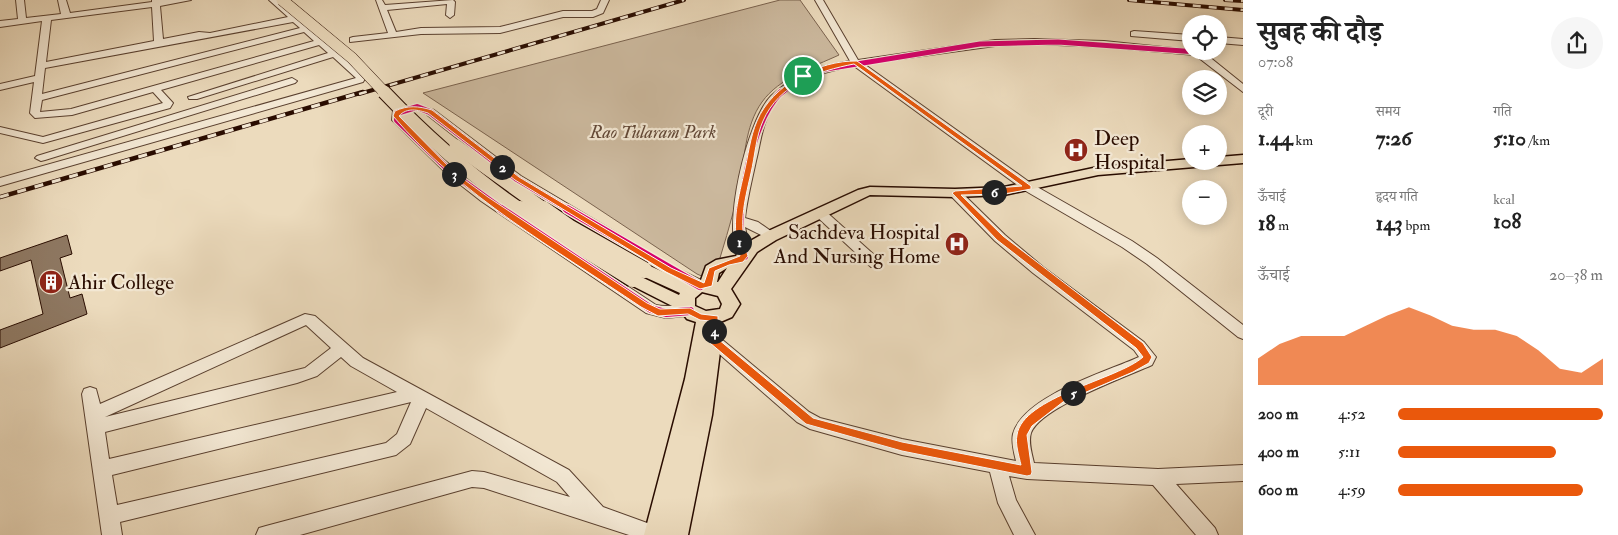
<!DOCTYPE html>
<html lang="hi">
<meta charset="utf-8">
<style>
:root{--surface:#fff;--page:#f6f6f6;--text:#222;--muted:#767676;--accent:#ea580c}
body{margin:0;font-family:"IM FELL Double Pica","Noto Serif Devanagari",serif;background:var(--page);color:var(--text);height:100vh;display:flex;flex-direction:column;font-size:19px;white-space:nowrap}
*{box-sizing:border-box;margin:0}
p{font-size:16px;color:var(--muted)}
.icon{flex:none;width:28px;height:28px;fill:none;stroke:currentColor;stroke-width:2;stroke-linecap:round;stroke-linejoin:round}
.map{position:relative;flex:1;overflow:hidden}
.panel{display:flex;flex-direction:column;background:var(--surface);width:375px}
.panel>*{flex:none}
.fabs{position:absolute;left:1182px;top:15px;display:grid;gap:10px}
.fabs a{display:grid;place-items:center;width:45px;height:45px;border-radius:50%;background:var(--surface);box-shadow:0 2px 12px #0003;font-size:25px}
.pin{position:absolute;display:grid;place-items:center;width:42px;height:42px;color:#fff;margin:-21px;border:2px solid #fff;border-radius:50%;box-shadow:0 1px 5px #0007}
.km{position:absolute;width:25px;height:25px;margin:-12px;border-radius:50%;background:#222;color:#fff;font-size:14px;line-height:25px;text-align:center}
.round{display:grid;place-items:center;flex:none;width:52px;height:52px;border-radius:26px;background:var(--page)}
.overview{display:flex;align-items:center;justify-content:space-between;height:85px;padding:0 15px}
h1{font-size:28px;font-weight:700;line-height:38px}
.figures{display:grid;grid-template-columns:repeat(3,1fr);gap:8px;height:85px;padding:5px 15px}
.figures div{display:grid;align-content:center}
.figures b{font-size:21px;font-weight:700}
.figures small{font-size:14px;font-weight:400}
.figures p{font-size:14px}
.chart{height:140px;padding:10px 15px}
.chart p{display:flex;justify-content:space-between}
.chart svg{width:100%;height:90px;margin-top:5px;fill:var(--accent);opacity:.7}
ul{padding:0 15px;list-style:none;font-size:16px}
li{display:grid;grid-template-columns:80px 60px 1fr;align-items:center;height:38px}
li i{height:12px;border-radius:6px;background:var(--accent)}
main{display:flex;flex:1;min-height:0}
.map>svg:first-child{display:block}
.green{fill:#cbb89d;stroke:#7a624e}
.building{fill:#8e7862;stroke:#290c00}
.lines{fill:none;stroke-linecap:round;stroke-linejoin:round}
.minor-casing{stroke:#5a402f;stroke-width:2}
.major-casing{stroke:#290c00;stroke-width:3}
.minor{fill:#f3e8d4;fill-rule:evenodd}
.major{fill:#ecdbbd;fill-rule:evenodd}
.rail-far1-casing{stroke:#290c00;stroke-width:4}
.rail-casing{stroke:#290c00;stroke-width:4.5}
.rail-far1{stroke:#f3e8d4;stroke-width:2.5;stroke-dasharray:8;stroke-linecap:butt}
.rail{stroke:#f3e8d4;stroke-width:3;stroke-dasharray:9;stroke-linecap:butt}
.major-bridge-far2-casing{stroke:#290c00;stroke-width:12;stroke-linecap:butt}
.major-bridge-far1-casing{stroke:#290c00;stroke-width:15;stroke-linecap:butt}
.major-bridge-casing{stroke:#290c00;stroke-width:19;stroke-linecap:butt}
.major-bridge-far2{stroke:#ecdbbd;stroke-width:11}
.major-bridge-far1{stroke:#ecdbbd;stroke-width:13}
.major-bridge{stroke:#ecdbbd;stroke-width:16}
.cycleway-far2-casing{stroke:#f3e8d4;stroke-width:7}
.cycleway-far1-casing{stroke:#f3e8d4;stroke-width:9}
.cycleway-casing{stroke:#f3e8d4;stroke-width:11}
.cycleway-far2{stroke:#d6006c;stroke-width:5}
.cycleway-far1{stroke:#d6006c;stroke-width:6}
.cycleway{stroke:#d6006c;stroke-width:8}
.route{fill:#ea580c;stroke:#fff;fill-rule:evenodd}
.labels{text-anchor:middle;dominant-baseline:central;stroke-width:4.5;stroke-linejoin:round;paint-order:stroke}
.far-park-label{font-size:18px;font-style:italic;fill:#624837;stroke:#f3e8d4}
.poi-label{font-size:21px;fill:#290c00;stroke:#f3e8d4;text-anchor:start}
</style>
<main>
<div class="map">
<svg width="1243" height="535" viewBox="0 0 1243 535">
<rect width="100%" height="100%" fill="#ecdbbd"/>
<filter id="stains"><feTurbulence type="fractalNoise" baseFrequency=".004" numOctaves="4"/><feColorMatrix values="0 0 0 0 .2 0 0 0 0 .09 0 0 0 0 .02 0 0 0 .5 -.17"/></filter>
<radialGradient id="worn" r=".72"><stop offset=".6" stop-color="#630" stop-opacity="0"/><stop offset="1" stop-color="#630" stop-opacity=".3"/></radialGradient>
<path class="green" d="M780 0H800L839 55C813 67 779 78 762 102 744 127 745 160 739 189 732 220 722 251 713 281L697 274 423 93Z"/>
<path class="building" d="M67 235 72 254 60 258 70 298 82 294 87 314 0 348V330L43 314 31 260 0 271V258Z"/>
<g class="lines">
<g class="minor-casing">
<g id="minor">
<path d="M16 0H24L26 18 61 14 58 0H66L70 13 152 2V0H191L160 6 163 39 199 32 210 33 288 17 269 0H278L366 77 363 82 0 186V178L356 78 333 57 197 99H189L188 97 328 53 319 45 161 90 173 103 170 108 43 143 0 133V127L43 137 163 103 153 92 72 115 35 118 30 113 34 82 0 90V84L35 76 42 21 0 27V21L18 19ZM152 7 154 41 46 62 51 20ZM293 22 300 28 42 94 45 68ZM304 32 314 41 71 109 40 112 42 100Z"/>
<path d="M376 0H382L385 5 453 0 455 2 454 15 450 18 446 15 447 4 387 10 396 32 421 28 500 27 563 11H592L597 9 601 0H609L603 13 593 17H563L500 33 421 34 350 42V38L353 37 388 33Z"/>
<path d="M815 0H823L858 60 995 40 1034 39 1104 41 1202 51 1243 84V92L1195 55 1104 47 1034 44 995 46 864 64 1032 184 1132 241 1157 258 1243 325V339L1238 337 1147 264 1122 247 1024 190 854 66C821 72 782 83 768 116 761 130 760 146 756 161 752 180 747 199 745 218L758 222 778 236 771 240 745 227 751 256 749 259H739C721 230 747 120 771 96 793 75 820 66 850 61Z"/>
<path d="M1134 31 1191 35V41L1131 36V32Z"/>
<path d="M1219 37 1243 39V45L1219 43Z"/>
<path d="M292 78 297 81 295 83 45 160 41 161 35 158 37 156Z"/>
<path d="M417 104 434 110 521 176 674 267 705 282 707 286 705 290 700 291 664 273 513 182 426 114 417 110 402 115V119L456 171 489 195 656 305C669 308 682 303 695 307L697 311 695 315 666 318 646 313 481 201 448 175 392 120 393 111Z"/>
<path d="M955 189 959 190 1005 235 1043 267 1144 342 1156 357 1152 365C1126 377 1041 407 1031 433 1028 442 1032 454 1034 463L1158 469 1243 465V481L1176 484 1215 528 1218 535H1196L1153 485 1027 479 1009 476 1016 500 1035 535H1014L998 503 990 472 902 455 810 429 797 422 709 345 706 341 709 337H719L809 412 820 418 902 439 1016 461C1014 453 1011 442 1013 434 1023 396 1106 372 1139 357L1134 350 1033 273 995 241 951 196 949 193 951 190Z"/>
<path d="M819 208 823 209 881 261 883 264 881 267H871L815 215 813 212Z"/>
<path d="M305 314 315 316 363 358 569 470 603 507 661 528 664 535H629L484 488 472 487 300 535H256L259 528 266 526 472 471 484 472 570 497 557 482 426 408 410 444 396 455 120 522 122 535H102L82 394 84 389 90 387 96 389 100 404ZM306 325 331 348 305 368 105 417ZM341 357 351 366 397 392 109 459 105 432 297 383 317 376ZM411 402 397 434 386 443 117 505 112 475Z"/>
</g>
</g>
<g class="major-casing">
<path id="major" d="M1243 155V163L1098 175 1004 195 955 197 870 195 776 240 757 252 731 289 740 304 732 317 718 323 723 328 712 415 688 535H644L685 379 696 322 687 319 680 310 627 283 625 279 627 275 633 273 679 295 680 293 638 274 636 270 638 266H650L690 284 701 280 706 266 716 260 736 256 745 244 766 232 858 190 870 187 955 189 1004 187 1098 167 1191 159V161H1219V157ZM727 268 718 282H717L719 273ZM702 292 718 296 722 304 720 309 706 311 695 306V298Z"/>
</g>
<use href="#minor" class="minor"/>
<use href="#major" class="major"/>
<g class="rail-far1-casing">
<g id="rail-far1">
<path d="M1129 0 1243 10"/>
<path d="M1225 0 1243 1"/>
<path d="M359 94 684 0"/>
</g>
</g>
<g class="rail-casing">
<path id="rail" d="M0 197 363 92"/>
</g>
<use href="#rail-far1" class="rail-far1"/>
<use href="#rail" class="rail"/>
<g class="major-bridge-far2-casing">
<path id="major-bridge-far2" d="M282 0 352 58 386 94"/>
</g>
<g class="major-bridge-far1-casing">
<g id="major-bridge-far1">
<path d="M384 92C426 136 471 176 521 210"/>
<path d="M456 146 545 210"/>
</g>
</g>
<g class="major-bridge-casing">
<g id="major-bridge">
<path d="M520 209 633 279"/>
<path d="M543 209 570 228 644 270"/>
</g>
</g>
<use href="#major-bridge-far2" class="major-bridge-far2"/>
<use href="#major-bridge-far1" class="major-bridge-far1"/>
<use href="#major-bridge" class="major-bridge"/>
<g class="cycleway-far2-casing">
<path id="cycleway-far2" d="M780 94 798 80 826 69 980 44 1058 42 1197 52"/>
</g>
<g class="cycleway-far1-casing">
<g id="cycleway-far1">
<path d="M503 210 452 173 397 120V113L417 107 430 112 517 179 569 210"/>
<path d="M740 210C746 173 754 119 781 92"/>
</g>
</g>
<g class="cycleway-casing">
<g id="cycleway">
<path d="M501 209 651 309 666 313 690 311"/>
<path d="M567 209 700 286"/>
<path d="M740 209 739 234 744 256"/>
</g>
</g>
<use href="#cycleway-far2" class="cycleway-far2"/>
<use href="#cycleway-far1" class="cycleway-far1"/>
<use href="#cycleway" class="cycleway"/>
</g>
<path class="route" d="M857 61 1031 186V189L1004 194 961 195 1003 236 1143 343 1152 357 1149 363 1133 372 1063 402 1032 426 1027 435 1032 472 1031 475 1027 476 902 451 806 424 710 343V321L700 320 688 314 658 316 641 307C555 249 461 196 393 116L395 111C408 105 418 106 432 110L519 177 671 268 704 283 709 268 740 256C731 224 737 204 744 173 748 157 750 137 757 121 772 85 819 60 857 61ZM854 64 1022 186 955 191 952 193 997 240 1136 348 1143 357C1119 379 1022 397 1017 435 1015 444 1019 456 1021 465L902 442 813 418 718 339V316L701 314 690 308 660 309 647 303 488 197 454 172 399 116C407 107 418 110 428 113L515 180 666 272 700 289 712 286 715 271 729 265 743 262 748 256C738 225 744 204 751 173 755 156 756 136 763 121 779 84 818 71 854 64Z"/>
<defs>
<g id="hospital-disc" transform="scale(1.25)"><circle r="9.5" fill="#8f2418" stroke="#f3e8d4"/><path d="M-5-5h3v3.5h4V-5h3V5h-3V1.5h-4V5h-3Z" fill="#fff"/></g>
<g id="building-disc" transform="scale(1.25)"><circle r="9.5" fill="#8f2418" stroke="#f3e8d4"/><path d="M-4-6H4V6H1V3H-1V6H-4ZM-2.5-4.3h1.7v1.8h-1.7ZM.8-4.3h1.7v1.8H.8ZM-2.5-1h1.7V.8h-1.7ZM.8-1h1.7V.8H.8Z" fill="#fff"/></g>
</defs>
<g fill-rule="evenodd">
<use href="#hospital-disc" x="1076" y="150"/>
<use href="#hospital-disc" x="957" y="244"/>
<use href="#building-disc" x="51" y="282"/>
</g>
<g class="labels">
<g class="far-park-label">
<text x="653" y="132">Rao Tularam Park</text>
</g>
<g class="poi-label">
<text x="1094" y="138">Deep<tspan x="1094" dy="24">Hospital</tspan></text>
<text x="940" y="232" text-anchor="end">Sachdeva Hospital<tspan x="940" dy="24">And Nursing Home</tspan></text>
<text x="68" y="282">Ahir College</text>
</g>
</g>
<rect width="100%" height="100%" filter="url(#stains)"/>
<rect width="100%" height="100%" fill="url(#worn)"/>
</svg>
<div class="fabs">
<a><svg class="icon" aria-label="locate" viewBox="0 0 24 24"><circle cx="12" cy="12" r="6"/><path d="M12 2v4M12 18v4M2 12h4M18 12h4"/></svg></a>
<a><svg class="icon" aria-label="layers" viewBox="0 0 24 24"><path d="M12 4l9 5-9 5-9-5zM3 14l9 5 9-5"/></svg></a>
<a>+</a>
<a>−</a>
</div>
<div class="pin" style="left:803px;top:76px;background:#1e9e55"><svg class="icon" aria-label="arrive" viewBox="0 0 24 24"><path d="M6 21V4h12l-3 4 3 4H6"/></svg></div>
<b class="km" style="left:739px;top:242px">1</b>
<b class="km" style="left:502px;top:167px">2</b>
<b class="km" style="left:454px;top:174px">3</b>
<b class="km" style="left:714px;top:331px">4</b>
<b class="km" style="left:1073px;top:393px">5</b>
<b class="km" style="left:994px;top:192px">6</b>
</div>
<section class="panel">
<div class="overview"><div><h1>सुबह की दौड़</h1><p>07:08</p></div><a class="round"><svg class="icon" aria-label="share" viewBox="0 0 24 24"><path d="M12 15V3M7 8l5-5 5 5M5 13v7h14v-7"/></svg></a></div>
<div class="figures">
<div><p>दूरी</p><b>1.44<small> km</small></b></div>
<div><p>समय</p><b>7:26</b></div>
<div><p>गति</p><b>5:10<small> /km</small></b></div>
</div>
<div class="figures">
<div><p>ऊँचाई</p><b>18<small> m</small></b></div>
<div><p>हृदय गति</p><b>143<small> bpm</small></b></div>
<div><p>kcal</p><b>108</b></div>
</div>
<div class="chart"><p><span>ऊँचाई</span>20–38 m</p>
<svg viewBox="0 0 160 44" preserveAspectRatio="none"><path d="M0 44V31L10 24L20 20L30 20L40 20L50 15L60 10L70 6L80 10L90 15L100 17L110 17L120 20L130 27L140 36L150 38L160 31V44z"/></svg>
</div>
<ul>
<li><b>200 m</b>4:52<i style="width:100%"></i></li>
<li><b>400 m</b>5:11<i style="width:77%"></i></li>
<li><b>600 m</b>4:59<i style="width:90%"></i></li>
</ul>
</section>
</main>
